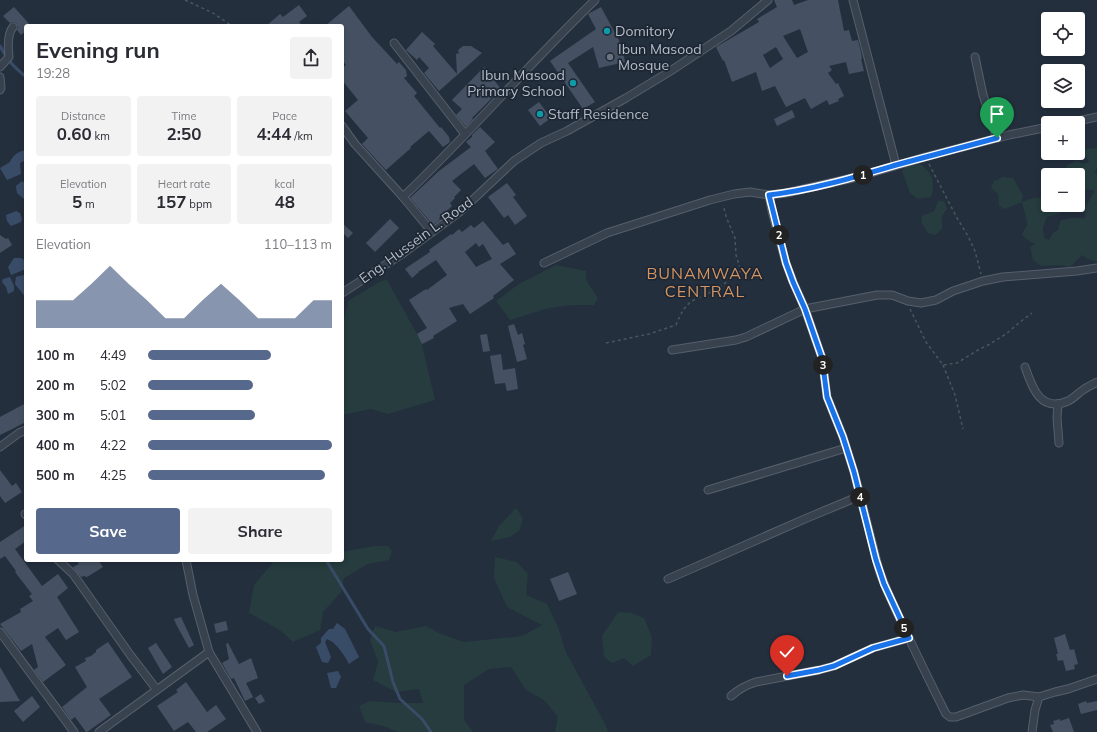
<!DOCTYPE html>
<meta charset="utf-8">
<style>
:root{--surface:#fff;--page:#f2f2f3;--text:#2b2b33;--muted:#7c7c81;--accent:#56698c}
body{margin:0;font-family:Mulish,sans-serif;background:var(--page);color:var(--text);height:100vh;display:flex;flex-direction:column;font-size:15px;white-space:nowrap}
*{box-sizing:border-box;margin:0}
p{font-size:13px;color:var(--muted)}
.icon{flex:none;width:22px;height:22px;fill:none;stroke:currentColor;stroke-width:2;stroke-linecap:round;stroke-linejoin:round}
.map{position:relative;flex:1;overflow:hidden}
.sheet{position:absolute;left:24px;top:24px;width:320px;height:538px;display:flex;flex-direction:column;background:var(--surface);border-radius:4px;box-shadow:0 2px 6px #0003}
.sheet>*{flex:none}
.buttons{position:absolute;left:1041px;top:12px;display:grid;gap:8px}
.buttons a{display:grid;place-items:center;width:44px;height:44px;border-radius:4px;background:var(--surface);box-shadow:0 2px 6px #0003;font-size:20px}
.pin{position:absolute;display:grid;place-items:center;width:34px;height:34px;color:#fff;margin:-41px -17px;border-radius:50% 50% 50% 0;rotate:-45deg;box-shadow:0 0 4px #0007}
.pin .icon{rotate:45deg}
.km{position:absolute;width:20px;height:20px;margin:-10px;border-radius:50%;background:#222;color:#fff;font-size:11px;line-height:20px;text-align:center}
.round{display:grid;place-items:center;flex:none;width:42px;height:42px;border-radius:4px;background:var(--page)}
.summary{display:flex;align-items:center;justify-content:space-between;height:68px;padding:0 12px}
h1{font-size:22px;font-weight:700;line-height:30px}
.figures{display:grid;grid-template-columns:repeat(3,1fr);gap:6px;height:68px;padding:4px 12px}
.figures div{display:grid;align-content:center;border-radius:4px;background:var(--page);text-align:center}
.figures b{font-size:17px;font-weight:700}
.figures small{font-size:11px;font-weight:400}
.figures p{font-size:11px}
.chart{height:112px;padding:8px 12px}
.chart p{display:flex;justify-content:space-between}
.chart svg{width:100%;height:72px;margin-top:4px;fill:var(--accent);opacity:.7}
.cta{display:flex;gap:8px;margin-top:auto;padding:8px 12px}
.cta a{flex:1;height:46px;border-radius:4px;background:var(--accent);color:#fff;font-size:16px;font-weight:700;line-height:46px;text-align:center}
.cta a+a{background:var(--page);color:var(--text)}
ul{padding:0 12px;list-style:none;font-size:13px}
li{display:grid;grid-template-columns:64px 48px 1fr;align-items:center;height:30px}
li i{height:10px;border-radius:5px;background:var(--accent)}
.map>svg:first-child{display:block}
.green{fill:#263c3f}
.water{fill:#394c67}
.lines{fill:none;stroke-linecap:round;stroke-linejoin:round}
.stream{stroke:#394c67;stroke-width:3}
.building{fill:#455162;fill-rule:evenodd}
.minor-casing{stroke:#565f6c;stroke-width:9}
.path{stroke:#44595c;stroke-width:1.5;stroke-dasharray:3 3;stroke-linecap:butt}
.minor{stroke:#38414e;stroke-width:7}
.route-casing{stroke:#fff;stroke-width:8}
.route{stroke:#1a73e8;stroke-width:5}
.culture-dot{fill:#0f9aa8;stroke:#1d2633;stroke-width:1.5}
.worship-dot{fill:#6b7280;stroke:#1d2633;stroke-width:1.5}
.labels{text-anchor:middle;dominant-baseline:central;stroke-width:3.5;stroke-linejoin:round;paint-order:stroke}
.poi-label{font-size:14px;fill:#b4bcc9;stroke:#1d2633;text-anchor:start}
.street-label{font-size:14px;fill:#b4bcc9;stroke:#1d2633}
.quarter-label{font-size:16px;letter-spacing:1px;fill:#d59563;stroke:#1d2633}
</style>
<div class="map">
<svg width="1097" height="732" viewBox="0 0 1097 732">
<rect width="100%" height="100%" fill="#242f3e"/>
<g class="green">
<path d="M1081 148 1085 149 1097 148V167L1095 172 1097 175V262L1088 259 1082 255 1070 267 1060 265 1041 266 1033 260 1030 247 1035 244 1026 239 1022 235C1023 231 1025 229 1027 226 1028 222 1023 208 1022 202L1005 209 999 206 998 194 991 188 994 181 1003 177 1013 178 1023 195 1022 202C1032 198 1037 196 1048 200V205H1060L1061 210 1059 214 1047 217 1043 228 1044 238 1049 240 1053 233 1058 230 1059 226 1061 220 1072 218H1085L1086 206 1095 190 1078 189V175H1063L1067 165 1077 161 1084 164 1089 162Z"/>
<path d="M920 164C932 171 936 184 931 197L918 199 910 193 902 171C906 165 913 165 920 164Z"/>
<path d="M938 201H943L945 203 947 209 942 216V229L935 235 928 233 921 222 922 216 934 211Z"/>
<path d="M556 265 586 271V280L598 298 594 305H573L549 308 510 320 496 301 519 284Z"/>
<path d="M387 280 421 341 435 400 388 414 371 409 342 415V331L348 301 381 281Z"/>
<path d="M516 508 523 518 520 530 510 537 491 541 499 526Z"/>
<path d="M374 546H388L392 551 389 560 368 564 344 578 341 592 323 612 320 630 293 642 280 630 249 613 254 585 275 560H342V552Z"/>
<path d="M495 557 517 562 528 574 526 595 547 604 558 627 566 652 605 724 608 732H555L558 717 544 700 526 690 511 667 489 669 464 685V720L473 732H398L386 727 365 722 359 706 370 701 398 703H423L419 689 396 692 373 680 378 662 370 640 375 626 396 632 426 626 441 634 464 642 522 636 542 625 507 607 494 578Z"/>
<path d="M618 612 631 613 644 618 652 637 651 655 633 666 624 658 612 663 604 657 602 636Z"/>
</g>
<g class="water">
<path d="M26 150V160L20 163 21 174 7 180 0 168 10 162C13 155 19 151 26 150Z"/>
<path d="M22 181 26 184V199L25 200 17 193 16 186Z"/>
<path d="M16 211 20 213 22 219 21 222 11 226 7 221 6 215Z"/>
<path d="M14 258H21L23 259 25 262H26V269L11 275 8 267Z"/>
<path d="M24 275 26 277V298L15 284 16 277Z"/>
<path d="M10 277 14 286V291L8 294 6 287 2 282 3 279Z"/>
<path d="M337 623 345 629 359 657 349 664C344 655 337 643 327 639L325 642 331 657 328 663 322 662 316 647 321 643V638L329 629H333Z"/>
<path d="M338 671 341 677 336 688H331L327 673Z"/>
</g>
<g class="lines">
<g class="stream">
<path d="M0 46C7 60 14 67 26 77"/>
<path d="M326 560 368 629 384 646 393 682 400 699 422 719 431 732"/>
</g>
</g>
<g class="building">
<path d="M774 0H792L794 5 808 0H838L844 31 849 30 852 41 858 40 861 52 862 59H861L864 71 849 74 846 62 829 66 832 70 828 73 836 84 838 83 844 96 838 99 839 101 829 105 827 100 811 109 805 98 786 107 775 86 762 91 756 72 732 82 724 60 723 61 716 47 759 22 757 19 777 7ZM800 29 808 52 797 58 783 36ZM776 47 783 59 770 68 763 55Z"/>
<path d="M299 5 307 16 299 22 303 26H266L280 14 283 17Z"/>
<path d="M349 6 372 37 397 64 399 62 406 70 407 76 404 78 417 93 414 96 440 128 441 127 449 137 450 142 443 147 429 131 410 147 411 148 386 170 362 144 368 138 345 111 358 100 342 80V68L346 65 342 60V26H325Z"/>
<path d="M14 7 31 26H26V31L21 35 17 30 18 27 16 23 13 22 10 23 3 16Z"/>
<path d="M601 7 622 46 625 62 599 68 593 47 568 63 595 102 583 109 550 61 596 29 588 14Z"/>
<path d="M422 32 435 44 433 46 457 74 456 54 459 53 458 50 463 46H471L482 53 439 91 424 73 429 68 419 57 417 60 406 50Z"/>
<path d="M484 67 501 89 472 118 473 119 466 127 456 115 462 109 452 100Z"/>
<path d="M539 102 551 118 540 126 528 110Z"/>
<path d="M792 110 795 117 777 126 774 119Z"/>
<path d="M480 127 495 142 485 151 498 169 485 178 474 164 452 181 461 190 454 197 455 198 450 203 452 206 439 218 440 220 433 225 410 198 439 171 471 147 466 142 472 137V135Z"/>
<path d="M507 183 516 195 513 197 527 216 515 225 508 215 504 218 488 197Z"/>
<path d="M390 219 399 228 375 252 366 243Z"/>
<path d="M483 221 503 245 508 242 516 254 500 264 514 280 493 296 494 298 470 314 463 304 449 308 457 321 433 336 434 338 422 344 417 334 427 328 409 300 426 289 427 290 447 275 436 260 418 272H419L412 278 405 269 412 264 430 252 429 250 451 234 452 235 459 229 462 232 471 225 474 228ZM476 243 479 247 483 244 492 259 476 267 465 252Z"/>
<path d="M342 223 353 233 348 238 342 232Z"/>
<path d="M0 235 6 239 8 238 12 245 0 253Z"/>
<path d="M514 324 518 335 522 333 525 344 523 345 527 359 517 362 508 326Z"/>
<path d="M487 334 490 351 483 352 480 335Z"/>
<path d="M501 354 503 370 515 368 518 389 507 391 505 383 495 384 490 356Z"/>
<path d="M26 403V422L0 435V417Z"/>
<path d="M0 470 12 486 16 483 22 492 5 503 0 496Z"/>
<path d="M26 525V541L15 549 42 586 58 574 68 588 57 597 79 632 66 640 58 628 45 637 66 665 43 682 34 670 38 667 32 644 21 651 0 624 21 612 20 609 33 601 29 596 32 594 15 572 16 571 5 556 0 559V542Z"/>
<path d="M76 560H98L103 567 87 577 84 576 81 577 73 567 79 564Z"/>
<path d="M568 572 577 594 559 601 550 579Z"/>
<path d="M181 617 194 645 189 648 176 624 174 619Z"/>
<path d="M226 621 228 630 216 633 214 624Z"/>
<path d="M1065 634 1070 650 1074 649 1078 664 1074 665 1075 669 1066 671 1063 660 1058 661 1056 654H1058L1054 638Z"/>
<path d="M108 642 132 677 99 699 111 715 87 732H86L75 717 71 720 62 707 87 687 75 667 86 661 85 658 91 656 96 652V650Z"/>
<path d="M156 643 172 667 163 674 148 648Z"/>
<path d="M228 643 239 664 251 658 258 678 246 683 253 697 245 701 234 678 231 679 222 663 229 659 226 644Z"/>
<path d="M0 667 20 701 0 702Z"/>
<path d="M186 682 207 712 216 705 226 719 207 732H196L188 722 174 731 157 706 178 692 176 690Z"/>
<path d="M261 694 265 701 259 704 255 698Z"/>
<path d="M32 696 40 707 23 722 14 711Z"/>
<path d="M1086 701 1087 703 1097 701V710L1081 714 1078 704Z"/>
<path d="M1069 718 1074 732H1053L1050 725 1054 724 1053 721 1060 719V721Z"/>
</g>
<g class="lines">
<g class="minor-casing">
<g id="minor">
<path d="M853 0 896 165"/>
<path d="M394 43 465 134"/>
<path d="M975 57 983 95 997 138"/>
<path d="M0 67 9 57C8 48 7 34 13 27"/>
<path d="M0 77 1 88 0 90"/>
<path d="M1068 123 1097 117"/>
<path d="M342 126 355 144 403 197"/>
<path d="M769 195 772 211 786 263 793 282 805 309 822 358 827 397 843 437 854 472 879 570C887 593 898 614 908 636 920 662 933 688 946 714L950 717H956L1008 698 1023 695 1039 697 1055 692 1068 689 1097 679"/>
<path d="M432 232 403 197C469 134 529 64 595 0"/>
<path d="M544 263 607 233 710 200 734 194 750 192 769 195 786 193 857 177 925 157 1009 135 1048 127"/>
<path d="M342 293 359 282 402 254 462 210 514 161 541 143 567 131 626 98 669 72 731 31 768 0"/>
<path d="M672 350 736 340 746 337 805 309 877 295H892L908 301 921 303 936 300 953 291 983 281 1003 277 1077 271 1097 268"/>
<path d="M1025 367C1032 387 1040 413 1068 401 1073 399 1078 393 1083 390 1087 387 1092 385 1097 382"/>
<path d="M1058 404 1057 418 1059 443"/>
<path d="M0 447 19 433 26 430"/>
<path d="M708 490 846 448"/>
<path d="M25 514 26 515"/>
<path d="M58 560 73 574 131 656 157 690"/>
<path d="M668 579 807 518 860 496"/>
<path d="M0 632 74 732"/>
<path d="M209 652 257 732"/>
<path d="M731 696C739 689 746 685 756 682L819 670 834 666 873 648 909 638"/>
<path d="M99 732 209 652 193 595 186 560"/>
<path d="M1032 732 1035 710 1039 697"/>
</g>
</g>
<g class="path">
<path d="M185 0 213 13 232 26"/>
<path d="M929 164 957 218 968 236 975 251 981 274"/>
<path d="M910 309 926 342 943 365 957 363 978 350 990 344 1006 334 1020 322 1032 313"/>
<path d="M606 343 649 334 676 325C687 298 692 302 715 290 724 285 732 277 741 271L736 255 735 238 727 219 723 205"/>
<path d="M943 365 955 395 963 429"/>
</g>
<use href="#minor" class="minor"/>
</g>
<g class="lines">
<g class="route-casing">
<path id="route" d="M787 676 819 670 834 666 873 648 909 638 884 584 876 560 854 472 843 437 827 397 822 358 805 309 793 282 786 263 769 195C812 190 855 177 896 165 930 156 963 147 997 138"/>
</g>
<use href="#route" class="route"/>
</g>
<g class="culture-dot">
<circle cx="607" cy="31" r="4"/>
<circle cx="573" cy="83" r="4"/>
<circle cx="540" cy="114" r="4"/>
</g>
<circle class="worship-dot" cx="610" cy="57" r="4"/>
<g class="labels">
<g class="poi-label">
<text x="615" y="31">Domitory</text>
<text x="618" y="49">Ibun Masood<tspan x="618" dy="16">Mosque</tspan></text>
<text x="565" y="75" text-anchor="end">Ibun Masood<tspan x="565" dy="16">Primary School</tspan></text>
<text x="548" y="114">Staff Residence</text>
</g>
<g class="street-label">
<text transform="translate(416 240) rotate(-36)">Eng. Hussein L. Road</text>
</g>
<g class="quarter-label">
<text x="705" y="273">BUNAMWAYA<tspan x="705" dy="18">CENTRAL</tspan></text>
</g>
</g>
</svg>
<div class="buttons">
<a><svg class="icon" aria-label="locate" viewBox="0 0 24 24"><circle cx="12" cy="12" r="6"/><path d="M12 2v4M12 18v4M2 12h4M18 12h4"/></svg></a>
<a><svg class="icon" aria-label="layers" viewBox="0 0 24 24"><path d="M12 4l9 5-9 5-9-5zM3 14l9 5 9-5"/></svg></a>
<a>+</a>
<a>−</a>
</div>
<div class="pin" style="left:997px;top:138px;background:#1e9e55"><svg class="icon" aria-label="arrive" viewBox="0 0 24 24"><path d="M6 21V4h12l-3 4 3 4H6"/></svg></div>
<div class="pin" style="left:787px;top:676px;background:#d93025"><svg class="icon" aria-label="check" viewBox="0 0 24 24"><path d="M5 12l5 5 9-10"/></svg></div>
<b class="km" style="left:863px;top:175px">1</b>
<b class="km" style="left:779px;top:235px">2</b>
<b class="km" style="left:823px;top:365px">3</b>
<b class="km" style="left:860px;top:497px">4</b>
<b class="km" style="left:904px;top:628px">5</b>
<section class="sheet">
<div class="summary"><div><h1>Evening run</h1><p>19:28</p></div><a class="round"><svg class="icon" aria-label="share" viewBox="0 0 24 24"><path d="M12 15V3M7 8l5-5 5 5M5 13v7h14v-7"/></svg></a></div>
<div class="figures">
<div><p>Distance</p><b>0.60<small> km</small></b></div>
<div><p>Time</p><b>2:50</b></div>
<div><p>Pace</p><b>4:44<small> /km</small></b></div>
</div>
<div class="figures">
<div><p>Elevation</p><b>5<small> m</small></b></div>
<div><p>Heart rate</p><b>157<small> bpm</small></b></div>
<div><p>kcal</p><b>48</b></div>
</div>
<div class="chart"><p><span>Elevation</span>110–113 m</p>
<svg viewBox="0 0 160 44" preserveAspectRatio="none"><path d="M0 44V27L10 27L20 27L30 17L40 6L50 17L60 27L70 38L80 38L90 27L100 17L110 27L120 38L130 38L140 38L150 27L160 27V44z"/></svg>
</div>
<ul>
<li><b>100 m</b>4:49<i style="width:67%"></i></li>
<li><b>200 m</b>5:02<i style="width:57%"></i></li>
<li><b>300 m</b>5:01<i style="width:58%"></i></li>
<li><b>400 m</b>4:22<i style="width:100%"></i></li>
<li><b>500 m</b>4:25<i style="width:96%"></i></li>
</ul>
<div class="cta"><a>Save</a><a>Share</a></div>
</section>
</div>
